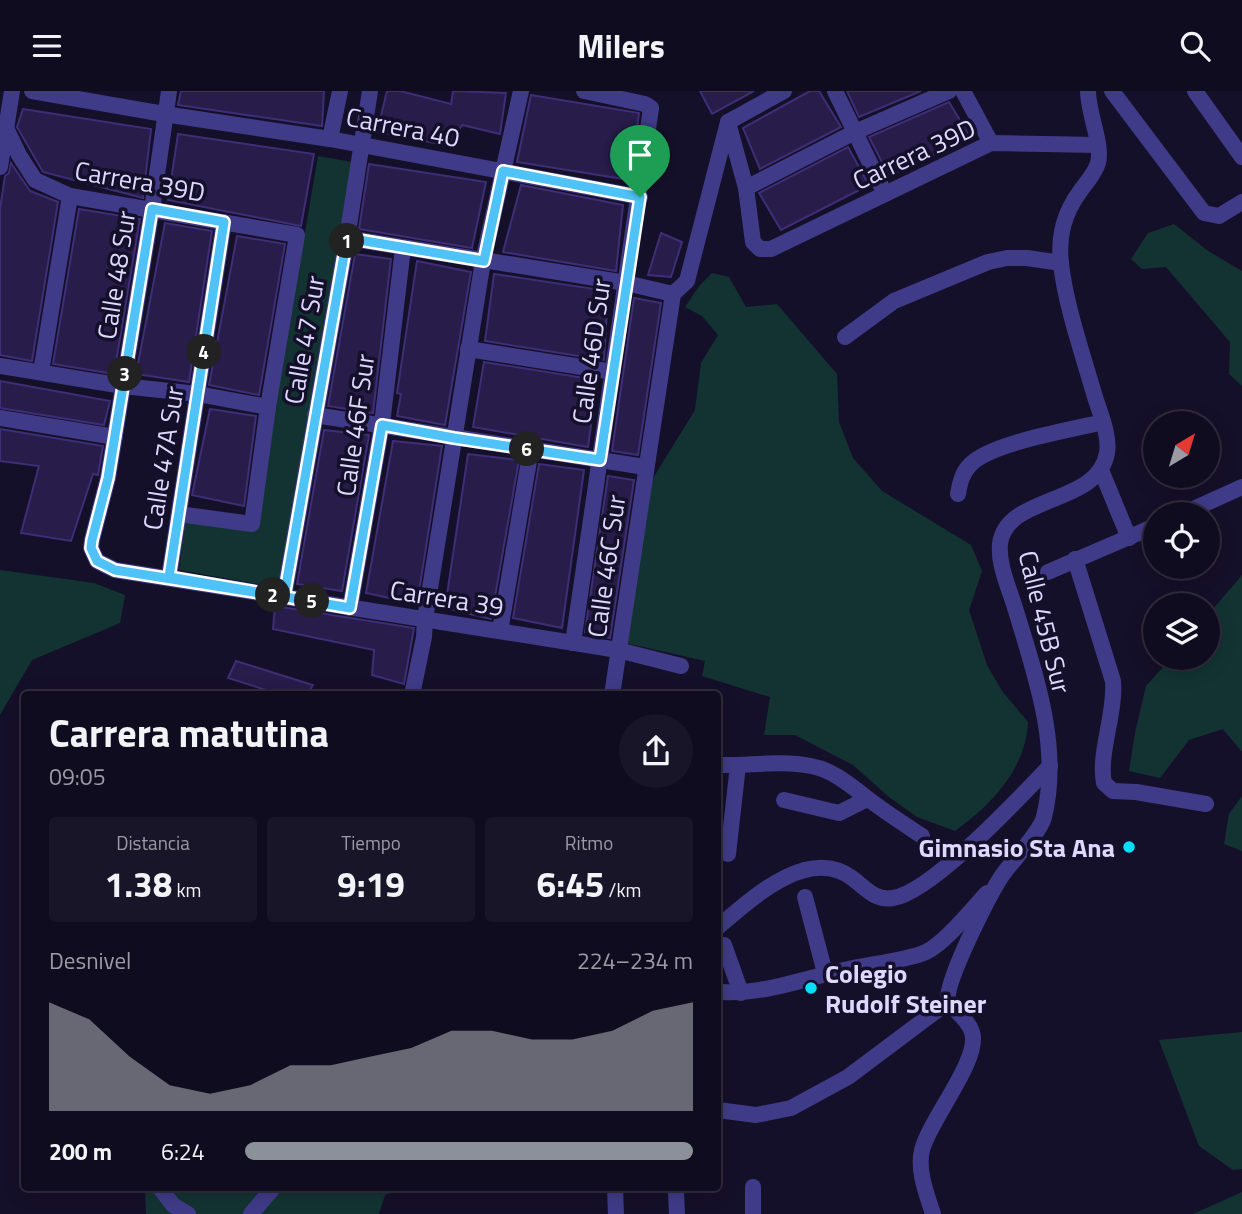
<!DOCTYPE html>
<html lang="es">
<meta charset="utf-8">
<style>
:root{--surface:#100c1f;--page:#191528;--text:#f1f3f6;--muted:#9c9ba4;--line:#302c3d;--accent:#8c9099}
body{margin:0;font-family:"Titillium Web",sans-serif;background:var(--page);color:var(--text);height:100vh;display:flex;flex-direction:column;font-size:26px;white-space:nowrap}
*{box-sizing:border-box;margin:0}
p{font-size:23px;color:var(--muted)}
.icon{flex:none;width:38px;height:38px;fill:none;stroke:currentColor;stroke-width:2;stroke-linecap:round;stroke-linejoin:round}
.map{position:relative;flex:1;overflow:hidden}
.panel{position:absolute;left:21px;top:600px;width:700px;height:500px;display:flex;flex-direction:column;background:var(--surface);border-radius:7px;box-shadow:0 4px 18px #0003,0 0 0 2px var(--line)}
.panel>*{flex:none}
.needle{width:46px;rotate:38deg}
.tools{position:absolute;left:1143px;top:320px;display:grid;gap:14px}
.tools a{display:grid;place-items:center;width:77px;height:77px;border-radius:50%;background:var(--surface);box-shadow:0 4px 18px #0003,0 0 0 2px var(--line);font-size:35px}
.pin{position:absolute;display:grid;place-items:center;width:60px;height:60px;color:#fff;margin:-72px -30px;border-radius:50% 50% 50% 0;rotate:-45deg;box-shadow:0 0 7px #0007}
.pin .icon{rotate:45deg}
.km{position:absolute;width:35px;height:35px;margin:-18px;border-radius:50%;background:#222;color:#fff;font-size:19px;line-height:35px;text-align:center}
.round{display:grid;place-items:center;flex:none;width:74px;height:74px;border-radius:37px;background:var(--page)}
.overview{display:flex;align-items:center;justify-content:space-between;height:119px;padding:0 28px}
h1{font-size:38px;font-weight:700;line-height:52px}
.metrics{display:grid;grid-template-columns:repeat(3,1fr);gap:10px;height:119px;padding:7px 28px}
.metrics div{display:grid;align-content:center;border-radius:7px;background:var(--page);text-align:center}
.metrics b{font-size:35px;font-weight:700}
.metrics small{font-size:19px;font-weight:400}
.metrics p{font-size:19px}
.chart{height:196px;padding:14px 28px}
.chart p{display:flex;justify-content:space-between}
.chart svg{width:100%;height:126px;margin-top:7px;fill:var(--accent);opacity:.7}
ul{padding:0 28px;list-style:none;font-size:23px}
li{display:grid;grid-template-columns:112px 84px 1fr;align-items:center;height:52px}
li i{height:18px;border-radius:9px;background:var(--accent)}
header{display:flex;justify-content:space-between;align-items:center;height:91px;padding:0 28px;background:var(--surface);font-size:32px;font-weight:700}
.map>svg:first-child{display:block}
.green{fill:#133333}
.building{fill:#271c4a;stroke:#3e2e76;stroke-width:2}
.lines{fill:none;stroke-linecap:round;stroke-linejoin:round}
.street{stroke:#403b88;stroke-width:16}
.route-casing{stroke:#fff;stroke-width:14}
.route{stroke:#4fc3f7;stroke-width:9}
.poi-dot{fill:#04dfff;stroke:#151029;stroke-width:2.5}
.labels{text-anchor:middle;dominant-baseline:central;stroke-width:7;stroke-linejoin:round;paint-order:stroke}
.street-label{font-size:26px;fill:#ded8ff;stroke:#151029}
.poi-label{font-size:26px;font-weight:bold;fill:#ded8ff;stroke:#151029;text-anchor:end}
</style>
<header><svg class="icon" aria-label="menu" viewBox="0 0 24 24"><path d="M4 6h16M4 12h16M4 18h16"/></svg>Milers<svg class="icon" aria-label="search" viewBox="0 0 24 24"><circle cx="10" cy="10" r="6"/><path d="M15 15l6 6"/></svg></header>
<div class="map">
<svg width="1242" height="1123" viewBox="0 0 1242 1123">
<rect width="100%" height="100%" fill="#151029"/>
<g class="green">
<path d="M318 65 352 71 280 497 179 479 186 427 255 436Z"/>
<path d="M1174 133 1208 160 1242 180V295L1229 283 1230 251 1166 176 1142 178 1131 168 1148 142Z"/>
<path d="M712 182 729 186 746 216 777 213 837 283 839 331 853 367 882 400 971 454 982 480 969 519 987 574 1002 600 1028 631C1026 678 991 714 955 740L917 726 889 706 853 674 795 644H764L770 606 702 585 705 570 626 552 650 392 695 319 701 272 718 244 702 225 685 216 700 194Z"/>
<path d="M0 479 94 492 125 504 120 532 32 569 0 624Z"/>
<path d="M1242 484V661L1223 638 1189 649 1160 687 1129 680 1135 642 1146 595 1171 567H1208V524Z"/>
<path d="M1242 705V760L1224 753 1229 723Z"/>
<path d="M1242 941V1078L1233 1079 1199 1055 1159 949Z"/>
<path d="M145 1097H406L385 1104 379 1123H146Z"/>
<path d="M1242 1101V1123H1193Z"/>
</g>
<g class="building">
<path d="M181 0H324L322 35 178 14Z"/>
<path d="M387 0H400L451 13 453 0 506 2 500 43 462 34 450 55 377 41Z"/>
<path d="M700 0H754L712 23Z"/>
<path d="M810 0H819L841 36 760 78 743 37Z"/>
<path d="M847 0H921L859 26Z"/>
<path d="M531 4 639 22 630 89 517 71Z"/>
<path d="M949 11 970 46 889 85 869 46Z"/>
<path d="M23 18 151 38 143 107 43 81 17 36Z"/>
<path d="M178 43 314 63 301 135 168 109Z"/>
<path d="M848 56 869 94 781 139 759 102Z"/>
<path d="M11 72 30 100 58 111 32 270 0 264V118L5 85 9 82Z"/>
<path d="M369 73 486 91 472 157 359 138Z"/>
<path d="M521 94 623 114 616 180 503 161Z"/>
<path d="M79 118 140 128 114 283 53 273Z"/>
<path d="M165 132 212 140 189 291 136 283Z"/>
<path d="M661 142 682 151 671 186 648 184Z"/>
<path d="M237 145 285 153 259 304 209 294Z"/>
<path d="M355 163 391 168 373 322 328 315Z"/>
<path d="M417 170 471 181 445 334 397 325 401 303 397 302Z"/>
<path d="M494 183 608 200 604 269 485 250Z"/>
<path d="M634 207 661 212 638 364 612 360Z"/>
<path d="M484 271 597 289 588 356 473 336Z"/>
<path d="M0 290 110 310 104 334 0 317Z"/>
<path d="M210 318 256 325 244 415 192 404Z"/>
<path d="M0 338 103 355 98 384 93 383 71 450 21 442 39 375 0 370Z"/>
<path d="M324 339 369 344 342 500 297 493Z"/>
<path d="M393 350 442 355 417 513 366 502Z"/>
<path d="M468 363 519 369 491 528 445 517Z"/>
<path d="M539 373 584 379 562 537 513 527Z"/>
<path d="M608 385 634 389 610 547 585 541Z"/>
<path d="M275 515 414 537 404 593 372 584 374 559 273 538Z"/>
<path d="M236 570 313 594 307 604H282L228 587Z"/>
</g>
<g class="lines">
<g class="street">
<path d="M32 0 164 23 330 48 640 106"/>
<path d="M169 0 152 118 108 387 92 449 91 457 97 470 115 479 618 559 681 575"/>
<path d="M835 0 885 103"/>
<path d="M963 0 991 52"/>
<path d="M1112 0 1204 122 1219 125 1242 111"/>
<path d="M1195 0 1242 66"/>
<path d="M728 31 784 0"/>
<path d="M729 35 746 97 753 151 760 158H771L991 52 1098 54"/>
<path d="M6 37 19 64 35 89 70 105 297 144 268 316 252 433 179 423"/>
<path d="M330 48 340 0"/>
<path d="M0 76 12 0"/>
<path d="M746 97 855 41 949 0"/>
<path d="M347 147 626 192 673 203"/>
<path d="M845 246 894 210 988 171 1007 167H1027L1061 172"/>
<path d="M468 258 613 281"/>
<path d="M0 275 123 295 198 303 268 316"/>
<path d="M41 281 70 105"/>
<path d="M315 324 645 376"/>
<path d="M0 327 115 346"/>
<path d="M1101 379 1129 447"/>
<path d="M958 403C960 392 962 382 970 374 990 352 1071 339 1103 331"/>
<path d="M1180 424 1242 396"/>
<path d="M1075 468 1113 590C1116 621 1098 663 1104 692L1113 700 1136 701 1206 713"/>
<path d="M1048 481 1155 435"/>
<path d="M169 486 224 131"/>
<path d="M284 506 347 147 370 0"/>
<path d="M350 517 382 333 403 157"/>
<path d="M500 540 531 358"/>
<path d="M573 552 651 17 645 13 584 0"/>
<path d="M412 604 424 546 425 528 483 170 521 0"/>
<path d="M612 604 673 203 687 190 728 31"/>
<path d="M718 674C748 675 780 669 811 675 833 679 850 694 867 707 885 721 904 733 922 745"/>
<path d="M784 709 839 722 867 708"/>
<path d="M728 763 738 674"/>
<path d="M805 806 825 882"/>
<path d="M718 836C750 809 808 754 852 787 866 797 874 810 893 807 931 802 1021 705 1050 675"/>
<path d="M724 854 741 902"/>
<path d="M722 901C766 904 810 885 853 877 872 873 909 869 926 861 945 852 972 818 987 802"/>
<path d="M718 1019 756 1024 791 1017 848 986 948 911"/>
<path d="M753 1096V1123"/>
<path d="M160 1097 173 1114 188 1123"/>
<path d="M615 1097 616 1123"/>
<path d="M676 1100 677 1123"/>
<path d="M251 1123 273 1097"/>
<path d="M933 1123C927 1104 917 1080 922 1059 930 1028 981 968 972 941 968 929 956 920 948 911 944 892 989 805 1001 786 1011 771 1040 742 1044 726 1061 657 1036 586 1016 520 1010 499 998 475 1000 453 1006 403 1098 415 1107 362 1110 345 1100 322 1095 306 1083 264 1066 216 1061 173 1058 144 1064 122 1081 99 1087 91 1095 82 1098 72 1103 54 1088 22 1088 0"/>
</g>
</g>
<g class="lines">
<g class="route-casing">
<path id="route" d="M640 106 503 80 484 170 347 147 284 506 115 479 97 470 91 457 92 449 108 387 152 118 224 131 169 486 350 517 382 334 454 347 600 369 640 106"/>
</g>
<use href="#route" class="route"/>
</g>
<g class="poi-dot">
<circle cx="1129" cy="756" r="7"/>
<circle cx="811" cy="897" r="7"/>
</g>
<g class="labels">
<g class="street-label">
<text transform="translate(403 36) rotate(11)">Carrera 40</text>
<text transform="translate(914 63) rotate(-25)">Carrera 39D</text>
<text transform="translate(140 90) rotate(10)">Carrera 39D</text>
<text transform="translate(116 184) rotate(-81)">Calle 48 Sur</text>
<text transform="translate(304 249) rotate(-80)">Calle 47 Sur</text>
<text transform="translate(591 260) rotate(-82)">Calle 46D Sur</text>
<text transform="translate(355 334) rotate(-82)">Calle 46F Sur</text>
<text transform="translate(163 367) rotate(-81)">Calle 47A Sur</text>
<text transform="translate(606 475) rotate(-82)">Calle 46C Sur</text>
<text transform="translate(447 507) rotate(9)">Carrera 39</text>
<text transform="translate(1045 531) rotate(76)">Calle 45B Sur</text>
</g>
<g class="poi-label">
<text x="1115" y="756">Gimnasio Sta Ana</text>
<text x="825" y="882" text-anchor="start">Colegio<tspan x="825" dy="30">Rudolf Steiner</tspan></text>
</g>
</g>
</svg>
<div class="tools">
<a><svg class="needle" viewBox="-14 -14 28 28"><path d="M0-13l5 13h-10z" fill="#e53935"/><path d="M0 13l5-13h-10z" fill="#9c9ba4"/></svg></a>
<a><svg class="icon" aria-label="locate" viewBox="0 0 24 24"><circle cx="12" cy="12" r="6"/><path d="M12 2v4M12 18v4M2 12h4M18 12h4"/></svg></a>
<a><svg class="icon" aria-label="layers" viewBox="0 0 24 24"><path d="M12 4l9 5-9 5-9-5zM3 14l9 5 9-5"/></svg></a>
</div>
<div class="pin" style="left:640px;top:106px;background:#1e9e55"><svg class="icon" aria-label="arrive" viewBox="0 0 24 24"><path d="M6 21V4h12l-3 4 3 4H6"/></svg></div>
<b class="km" style="left:347px;top:150px">1</b>
<b class="km" style="left:273px;top:504px">2</b>
<b class="km" style="left:125px;top:283px">3</b>
<b class="km" style="left:204px;top:261px">4</b>
<b class="km" style="left:312px;top:510px">5</b>
<b class="km" style="left:527px;top:358px">6</b>
<section class="panel">
<div class="overview"><div><h1>Carrera matutina</h1><p>09:05</p></div><a class="round"><svg class="icon" aria-label="share" viewBox="0 0 24 24"><path d="M12 15V3M7 8l5-5 5 5M5 13v7h14v-7"/></svg></a></div>
<div class="metrics">
<div><p>Distancia</p><b>1.38<small> km</small></b></div>
<div><p>Tiempo</p><b>9:19</b></div>
<div><p>Ritmo</p><b>6:45<small> /km</small></b></div>
</div>
<div class="chart"><p><span>Desnivel</span>224–234 m</p>
<svg viewBox="0 0 160 44" preserveAspectRatio="none"><path d="M0 44V6L10 12L20 25L30 35L40 38L50 35L60 28L70 28L80 25L90 22L100 16L110 16L120 19L130 19L140 16L150 9L160 6V44z"/></svg>
</div>
<ul>
<li><b>200 m</b>6:24<i style="width:100%"></i></li>
</ul>
</section>
</div>
